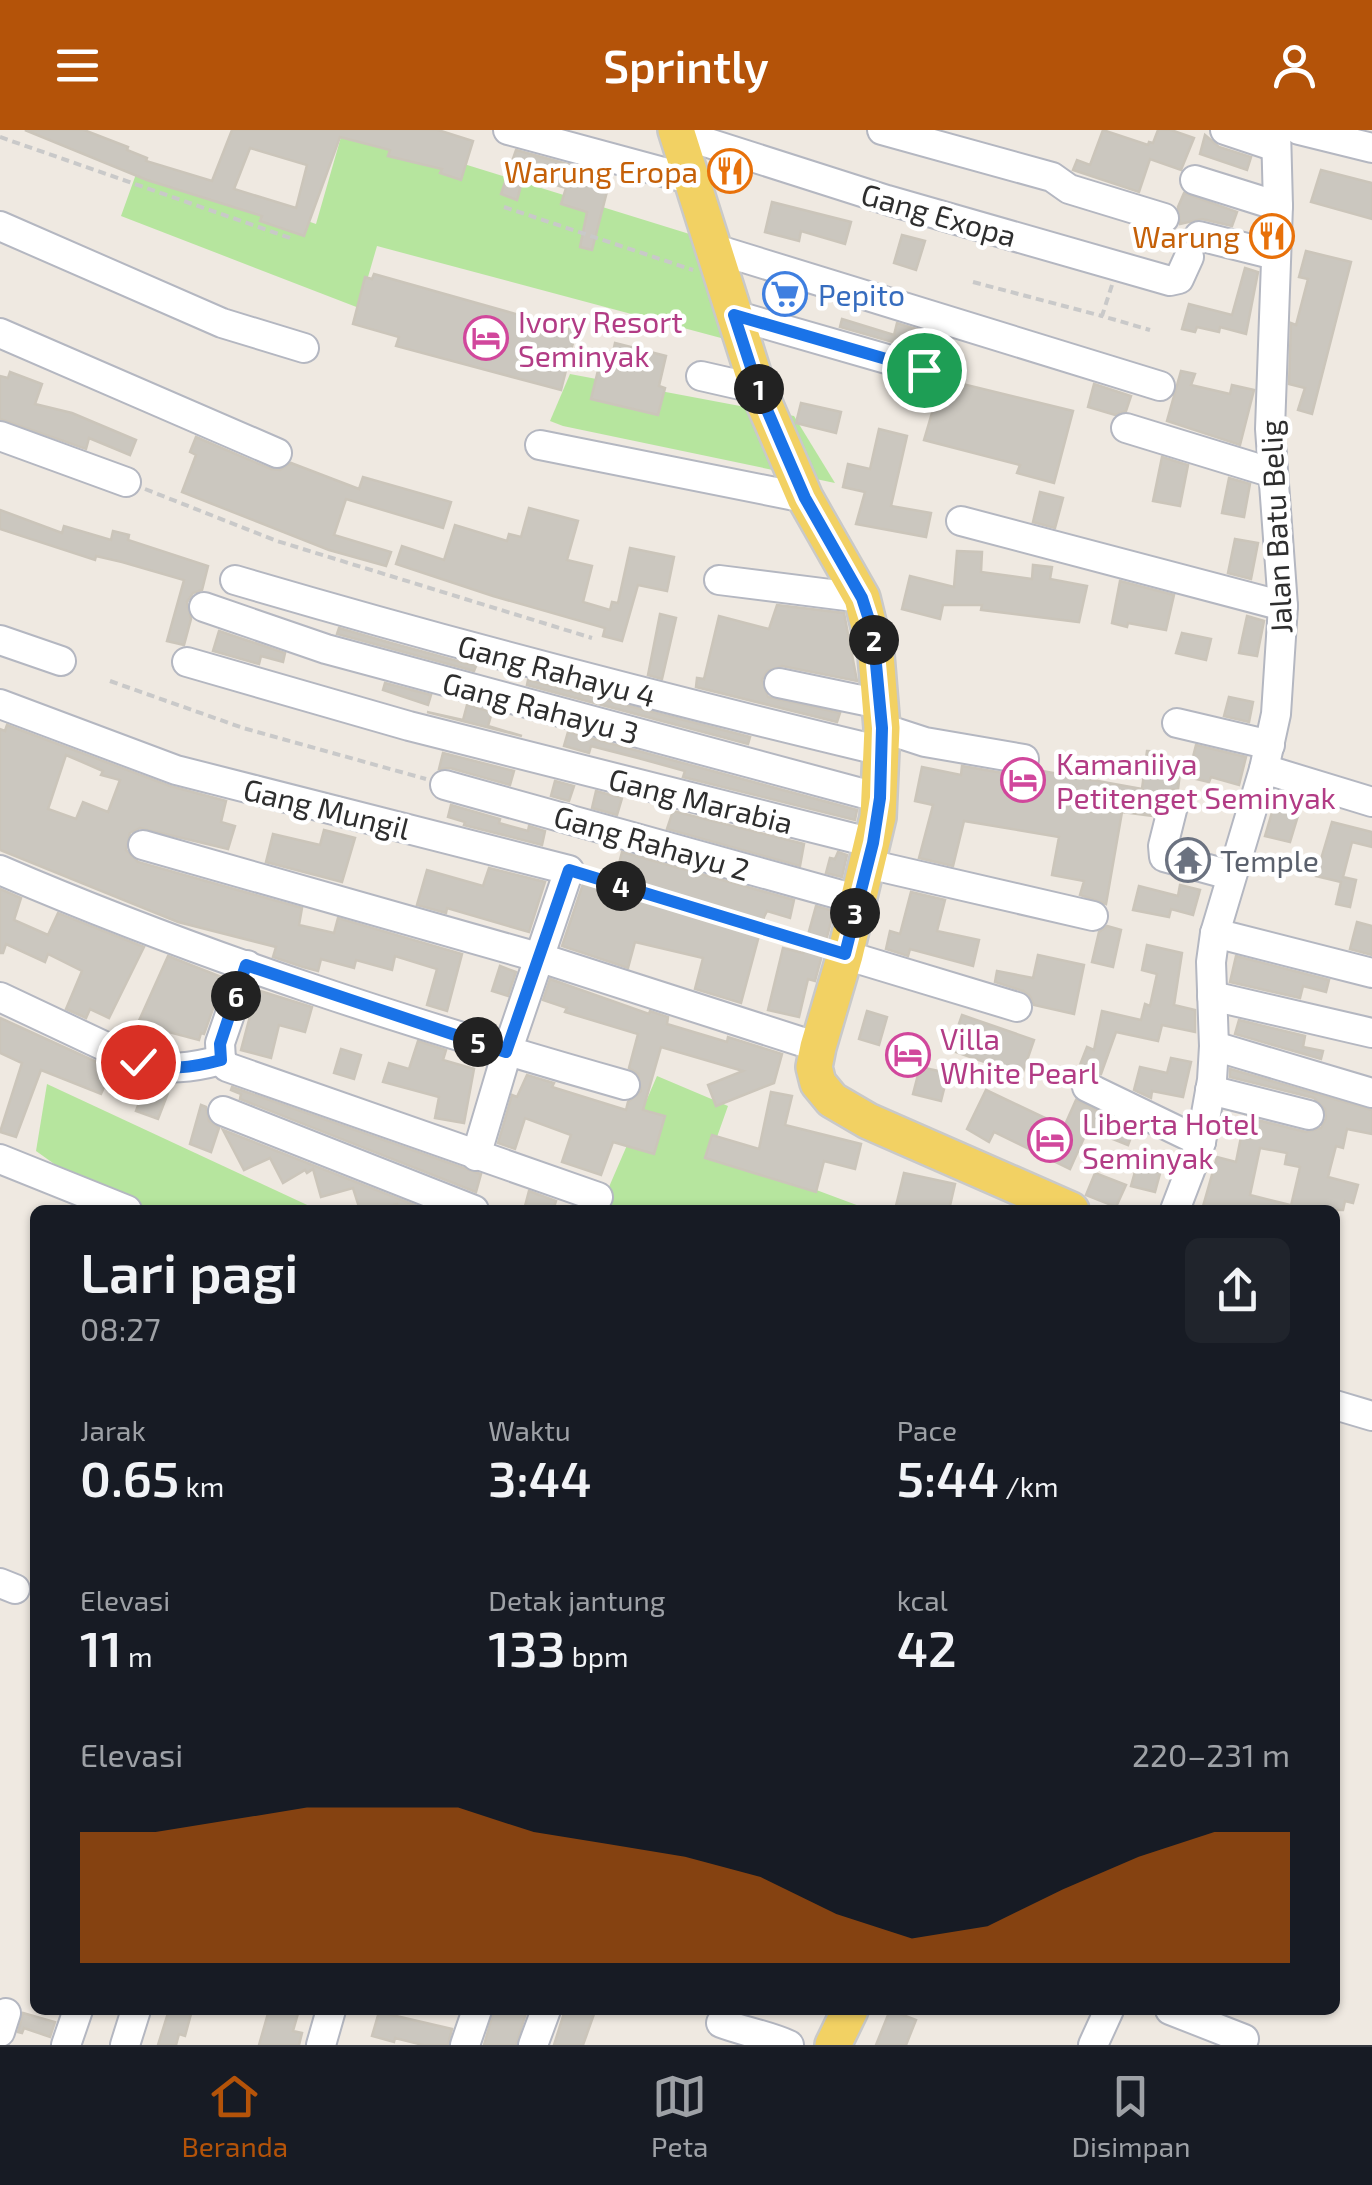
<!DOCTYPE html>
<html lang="id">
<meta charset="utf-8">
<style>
:root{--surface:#171b24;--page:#20242c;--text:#f1f3f6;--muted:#9ea1a6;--line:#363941;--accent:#b45309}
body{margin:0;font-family:"Exo 2",sans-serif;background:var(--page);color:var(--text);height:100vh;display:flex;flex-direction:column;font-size:38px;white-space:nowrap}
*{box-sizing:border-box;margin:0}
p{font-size:32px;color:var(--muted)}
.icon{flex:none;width:55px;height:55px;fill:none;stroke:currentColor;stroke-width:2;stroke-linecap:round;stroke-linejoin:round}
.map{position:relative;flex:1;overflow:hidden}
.details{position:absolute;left:30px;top:1075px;width:1310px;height:810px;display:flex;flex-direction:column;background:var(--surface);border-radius:15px;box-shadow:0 2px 8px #0004}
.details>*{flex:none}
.pin{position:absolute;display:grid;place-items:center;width:85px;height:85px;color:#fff;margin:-42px;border:5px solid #fff;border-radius:50%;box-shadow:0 2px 10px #0007}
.km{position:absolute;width:50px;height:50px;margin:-25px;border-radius:50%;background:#222;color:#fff;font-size:28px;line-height:50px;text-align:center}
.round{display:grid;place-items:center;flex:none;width:105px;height:105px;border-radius:15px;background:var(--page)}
.summary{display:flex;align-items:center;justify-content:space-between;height:170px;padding:0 50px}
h1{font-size:55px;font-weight:600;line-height:75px}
.stats{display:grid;grid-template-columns:repeat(3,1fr);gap:15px;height:170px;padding:10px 50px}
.stats div{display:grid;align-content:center}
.stats b{font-size:50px;font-weight:600}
.stats small{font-size:28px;font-weight:400}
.stats p{font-size:28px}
.chart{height:280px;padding:20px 50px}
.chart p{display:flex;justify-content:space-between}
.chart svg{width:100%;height:180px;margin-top:10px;fill:var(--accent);opacity:.7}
header{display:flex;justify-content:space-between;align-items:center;height:130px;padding:0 50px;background:var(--accent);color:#fff;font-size:45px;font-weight:600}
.dock{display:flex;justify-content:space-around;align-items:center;height:140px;border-top:2px solid var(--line);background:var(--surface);font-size:28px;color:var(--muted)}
.dock a{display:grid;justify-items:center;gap:5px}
.dock .active{color:var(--accent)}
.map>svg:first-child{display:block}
.green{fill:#b6e59e}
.building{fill:#cbc7bf;stroke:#cbc5ba;stroke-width:2.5;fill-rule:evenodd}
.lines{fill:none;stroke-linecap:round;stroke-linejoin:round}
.minor-casing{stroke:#b4b7c1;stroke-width:32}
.major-casing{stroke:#c9c9c9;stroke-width:40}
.path{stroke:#c9c9c9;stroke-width:4;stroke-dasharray:8 5;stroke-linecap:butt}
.minor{stroke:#fff;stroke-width:28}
.major{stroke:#f2d163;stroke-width:35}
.route-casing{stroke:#fff;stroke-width:20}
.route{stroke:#1a73e8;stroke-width:12}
.labels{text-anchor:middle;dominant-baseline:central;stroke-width:9;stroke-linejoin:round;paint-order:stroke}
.food-label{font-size:30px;fill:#c56008;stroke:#fff;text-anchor:end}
.street-label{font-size:30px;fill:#2e2e2e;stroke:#fff}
.shop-label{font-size:30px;fill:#366cbe;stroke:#fff;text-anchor:start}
.hotel-label{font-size:30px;fill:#b23c85;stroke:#fff;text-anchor:start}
.worship-label{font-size:30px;fill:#5b616d;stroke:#fff;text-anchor:start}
</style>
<header><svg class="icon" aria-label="menu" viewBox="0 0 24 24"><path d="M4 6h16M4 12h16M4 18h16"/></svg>Sprintly<svg class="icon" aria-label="person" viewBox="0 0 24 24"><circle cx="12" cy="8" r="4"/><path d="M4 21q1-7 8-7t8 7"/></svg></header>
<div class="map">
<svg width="1372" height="1915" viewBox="0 0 1372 1915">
<rect width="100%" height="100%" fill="#efe9e1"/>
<g class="green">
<path d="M343 0H354L725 115 766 220 377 116 359 178 121 86 140 33 316 94Z"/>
<path d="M570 244 794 286 835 353 563 296 550 291Z"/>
<path d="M657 946 728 976 712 1021 870 1080H599Z"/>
<path d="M47 954 318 1080H119L36 1021Z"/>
</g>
<g class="building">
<path d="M25 0H84L128 17 127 20 147 28 146 31 212 51 232 0H438L473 11 461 50 440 43 442 39 388 26 390 20 340 7 304 106 260 91 262 86 147 50ZM250 18 307 35 296 78 234 59Z"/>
<path d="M1103 0 1148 15 1149 12 1153 13 1158 0H1171L1194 8 1181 40 1150 29 1139 62 1073 40 1077 30 1090 35Z"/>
<path d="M1205 5 1219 17 1251 27 1247 40 1200 24Z"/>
<path d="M516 20 611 46 592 120 580 117 587 82 561 74 566 58 524 45 517 70 501 64Z"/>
<path d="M1321 40 1372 53V89L1311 72Z"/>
<path d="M1184 63 1237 82 1232 96 1202 89 1180 94 1178 77Z"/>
<path d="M772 72 851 92 845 114 801 101 799 111 765 102Z"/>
<path d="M902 105 925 111 916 140 894 133Z"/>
<path d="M1306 121 1351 132 1312 284 1298 280 1305 258 1289 254 1291 193 1296 195 1308 149 1299 147Z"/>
<path d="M1245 138 1258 142 1246 204 1220 197 1219 202 1197 197 1195 202 1182 199 1189 174 1232 185Z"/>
<path d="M374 144 576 201 561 260 396 216 399 207 353 194 365 147 372 149Z"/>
<path d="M842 189 894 205 897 193 923 201 917 219 840 197Z"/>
<path d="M615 213 666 226 659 256 665 258 658 285 591 269 603 220 613 222Z"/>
<path d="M1181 241 1195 244 1191 255 1230 264 1232 255 1254 260 1240 315 1167 291Z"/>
<path d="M10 242 42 254 35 274 72 283 136 310 130 325 89 308 86 319 0 289V246L8 248Z"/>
<path d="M942 249 1073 281 1054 353 1017 343 1020 335 924 310Z"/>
<path d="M1094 254 1131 266 1126 281 1115 285 1088 277Z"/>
<path d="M801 273 841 282 836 303 796 293Z"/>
<path d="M879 299 907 306 891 376 931 383 926 407 856 394 865 362 843 357 848 334 870 339Z"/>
<path d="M196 307 271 339 280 340 291 333 359 359 363 347 451 372 443 398 346 369 334 405 391 422 386 436 329 420 182 362 196 325 190 322Z"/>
<path d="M1162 327 1188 335 1180 376 1153 371Z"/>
<path d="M1229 348 1250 354 1244 387 1222 383Z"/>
<path d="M1040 362 1063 368 1055 398 1033 392Z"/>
<path d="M529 378 578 391 567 430 592 436 583 472 610 480 612 472 618 473 630 418 674 427 667 461 638 455 622 511 603 506 605 498 493 466 396 434 402 416 444 430 455 395 507 411 509 404 521 407Z"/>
<path d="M0 380 62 403 64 396 111 410 113 401 129 405 128 410 208 436 202 460 193 463 187 472 191 489 184 515 167 511 184 450 122 432 96 426 95 430 0 399Z"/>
<path d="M1235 409 1258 413 1251 449 1228 443Z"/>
<path d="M957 421 982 422 981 442 1032 449 1033 435 1052 437 1050 449 1087 456 1079 492 981 480 982 475H943L940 489 902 479 910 446 954 457Z"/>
<path d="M1120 451 1174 465 1166 500 1128 493 1127 497 1112 493Z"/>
<path d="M777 475 844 483 857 551 782 536 767 541 762 550 768 567 840 583 837 592 696 557 697 548 704 549 719 486 769 499Z"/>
<path d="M660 484 676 488 662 549 648 545Z"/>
<path d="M1247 486 1264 491 1257 526 1239 523Z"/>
<path d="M339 498 391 513 476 536 474 541 337 504Z"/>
<path d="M219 501 285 523 283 532 261 526 259 534 213 521Z"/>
<path d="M1182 503 1211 509 1206 530 1176 523Z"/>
<path d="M528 550 750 607 748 614 527 555Z"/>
<path d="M385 553 431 565 428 575 383 560Z"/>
<path d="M1229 567 1253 572 1249 592 1224 586Z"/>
<path d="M467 575 492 582 488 596 522 606 427 582 463 590Z"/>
<path d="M7 595 170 656 226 671 221 692 235 696 228 719 140 698 130 703 126 720 138 732 302 778 299 795 334 803 338 788 462 824 447 881 427 875 437 839 395 826 392 840 356 830 354 838 321 829 318 841 303 837 273 827 276 817 178 792 0 720V599L5 601ZM66 625 103 641 101 645 120 650 108 682 83 672 76 689 48 679Z"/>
<path d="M568 602 857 680 855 690 683 647 685 641 638 628 591 616 589 623 564 616Z"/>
<path d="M1196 615 1246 627 1239 655 1211 647 1209 652 1188 647Z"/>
<path d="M1147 621 1161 622 1160 640 1180 643 1178 659 1167 660 1160 665 1152 686 1122 682 1106 774 1080 765 1084 751 1052 745 1059 707 964 691 953 736 919 728 933 675 915 671 922 637 961 645 962 636 1021 646 1037 640 1142 659Z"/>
<path d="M443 623 514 641 510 655 450 638 439 639Z"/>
<path d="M555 651 574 656 569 671 551 666Z"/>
<path d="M596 661 622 668 617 685 592 678Z"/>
<path d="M1278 662 1303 669 1290 712 1265 706Z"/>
<path d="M451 675 500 689 499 693 528 701 529 696 545 701 542 715 464 695 465 692 448 687Z"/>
<path d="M673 681 804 714 800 736 667 699Z"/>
<path d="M1332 692 1372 702V717L1352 712 1343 747 1356 750 1350 777 1336 774 1341 752 1316 746Z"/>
<path d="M324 700 355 708 342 752 266 732 273 704 320 715Z"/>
<path d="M622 722 794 770 790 788 767 781 764 787 741 873 695 859 703 828 635 812 628 838 562 816 584 751 613 757Z"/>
<path d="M838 722 847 725 842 747 826 743 830 728 835 729Z"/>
<path d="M489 738 545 752 529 802 447 778 446 783 417 775 427 740 483 756Z"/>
<path d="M1180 755 1200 760 1193 785 1171 779 1169 787 1133 780 1139 756 1178 766Z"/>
<path d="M0 759 21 768 14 790 48 805 58 783 144 817 109 888 90 879 86 888 66 879 82 841 48 824 45 832 6 814 3 823H0Z"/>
<path d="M911 762 945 770 937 801 979 810 973 836 910 819 908 826 886 819 890 801 900 804Z"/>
<path d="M816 776 834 781 815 851 808 849 799 887 768 880 783 818 803 823Z"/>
<path d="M1357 792 1372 796V825L1350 819Z"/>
<path d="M1107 796 1121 800 1113 837 1092 832 1099 802Z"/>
<path d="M1147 815 1182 823 1174 875 1195 880V902L1162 895 1158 911 1116 902 1101 944 1078 940 1087 917 1094 920 1102 881 1141 890 1145 874 1150 876 1157 844 1142 840Z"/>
<path d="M1038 825 1084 835 1074 884 1034 875 1030 866 1023 861 995 852 997 841 1033 848Z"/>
<path d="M168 826 224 848 204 904 201 903 199 910 165 901 164 905 138 893Z"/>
<path d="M1236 826 1329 850 1326 862 1303 856 1300 868 1230 852Z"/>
<path d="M500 836 516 842 508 866 492 861Z"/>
<path d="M550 849 649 884 650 881 668 887 667 894 727 912 728 907 782 924 774 953 716 976 708 955 743 941 661 917 643 980 665 986 654 1024 613 1012 601 1045 562 1032 571 1005 525 988 515 1019 498 1013 512 965 517 967 527 945 554 953 552 957 626 980 628 972 641 961 638 944 629 938 638 904 565 882 567 878 543 870Z"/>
<path d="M257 860 312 877 305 902 279 895 271 928 241 920Z"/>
<path d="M867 881 887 887 879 915 859 909Z"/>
<path d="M962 885 1034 910 1022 945 950 920Z"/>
<path d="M0 888 112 939 101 964 41 940 16 1007 0 1002 22 933 0 923Z"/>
<path d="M1239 890 1305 906 1303 917 1323 921 1321 929 1235 904Z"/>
<path d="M418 911 446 920 443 930 474 939 464 993 435 988 439 967 383 952 389 933 409 939Z"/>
<path d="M341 919 361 925 354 949 334 943Z"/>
<path d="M1171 928 1191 932 1183 967 1152 961 1151 968 1134 960 1140 937 1167 943Z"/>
<path d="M920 937 948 943 941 971 913 964Z"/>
<path d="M1230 939 1372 980V1004L1347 999 1343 1018 1336 1016 1328 1047 1358 1055 1353 1073 1345 1071 1343 1080H1290L1300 1037 1285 1034 1287 1023 1260 1018 1250 1065 1290 1075 1289 1080H1202L1217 1027 1236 1032 1245 987 1306 1002 1321 998 1326 988 1325 979 1314 968 1230 947Z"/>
<path d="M146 954 168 963 158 989 136 981Z"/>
<path d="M232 957 481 1044 476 1062 240 969 241 964 231 960Z"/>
<path d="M986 960 1064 997 1076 970 1134 999 1128 1015 1088 999 1070 1039 994 1002 989 1012 967 999Z"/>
<path d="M771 962 792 966 785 995 861 1014 855 1039 824 1031 816 1062 705 1028 712 1005 759 1019Z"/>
<path d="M201 975 206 977 209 991 219 998 211 1022 190 1014Z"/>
<path d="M223 1000 425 1079V1080H399L397 1074 378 1080H360L353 1058 321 1067 313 1039 307 1043 305 1040 283 1053 270 1028 244 1040Z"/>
<path d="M1138 1031 1162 1036 1155 1062 1131 1056Z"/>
<path d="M904 1043 955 1054 949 1080H895Z"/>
<path d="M1095 1043 1126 1055 1116 1077 1086 1065Z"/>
<path d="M529 1061 556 1071 553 1080H524Z"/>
<path d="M169 1880 191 1884 185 1906 179 1904 176 1915H158Z"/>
<path d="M269 1880H299L293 1901 302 1903 299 1915H259Z"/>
<path d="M494 1880H527L516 1915H484Z"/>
<path d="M565 1880 594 1884 583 1915H554Z"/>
<path d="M890 1880 916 1890 906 1915H876Z"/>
<path d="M379 1882 452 1899 448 1915H423L395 1908 394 1912 372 1906Z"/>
<path d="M23 1883 55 1892 50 1907 24 1898 22 1903 18 1902Z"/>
</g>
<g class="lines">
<g class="minor-casing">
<g id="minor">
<path d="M508 0 689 49"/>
<path d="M882 0 1052 47 1069 59 1164 88"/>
<path d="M1225 0 1276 17"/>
<path d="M1299 0 1372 18"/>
<path d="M677 3 887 70 1170 151 1179 149 1189 127"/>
<path d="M1195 50 1278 76"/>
<path d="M0 96 222 193 304 218"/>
<path d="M1199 106 1275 125"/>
<path d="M712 118 1160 256"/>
<path d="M734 185 925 240"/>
<path d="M0 203 277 323"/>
<path d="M701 246 758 259"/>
<path d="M1126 298 1273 343"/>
<path d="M0 306 126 352"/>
<path d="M540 315 805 368"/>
<path d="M961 391 1283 476"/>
<path d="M235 450C449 513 664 569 882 621"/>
<path d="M719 450 862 468"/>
<path d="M204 477 326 519 880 668"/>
<path d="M0 510 61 531"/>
<path d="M187 532 409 596 873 713"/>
<path d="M779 553 880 574"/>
<path d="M0 574 176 640 569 740 507 922 476 1026"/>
<path d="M1177 593 1270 615"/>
<path d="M882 598 925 612 1024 629"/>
<path d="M1264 639 1372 672"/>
<path d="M445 655 859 770"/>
<path d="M1173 676 1163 716 1164 727 1230 745"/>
<path d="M143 715 541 828 818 917"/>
<path d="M868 734 1093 786"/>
<path d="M0 740C202 827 413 895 625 955"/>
<path d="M1215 803 1372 843"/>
<path d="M845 825 1017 877"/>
<path d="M1212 866 1372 903"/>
<path d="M0 867 138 932C168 941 191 938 221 930"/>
<path d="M1214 916 1372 963"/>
<path d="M221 930 227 937 598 1067"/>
<path d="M221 930 220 913 247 835"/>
<path d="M1087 957 1201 1012"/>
<path d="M1210 960 1309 985"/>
<path d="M223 981 474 1080"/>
<path d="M0 1029 127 1080"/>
<path d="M1175 1080 1201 1012 1212 950 1214 916 1211 832 1215 803 1264 639 1276 584 1283 476 1270 299 1278 76 1276 0"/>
<path d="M1335 1275 1372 1286"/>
<path d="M0 1453 15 1459"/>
<path d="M1170 1880 1244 1909"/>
<path d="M721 1893C745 1902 767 1905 789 1915"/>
<path d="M0 1902 6 1883"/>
<path d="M66 1915 78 1880"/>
<path d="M125 1915 136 1880"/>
<path d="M321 1915 331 1880"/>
<path d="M465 1915 477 1880"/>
<path d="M533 1915 546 1880"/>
<path d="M1093 1915 1109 1880"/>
</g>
</g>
<g class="major-casing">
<g id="major">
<path d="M676 0 758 259 805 368 862 468 876 525 882 598 878 687 845 825 818 917 814 937 818 953 832 970 868 991 1071 1080"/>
<path d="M833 1915 850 1880"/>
</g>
</g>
<g class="path">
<path d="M0 7 293 109"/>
<path d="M504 77 693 140"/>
<path d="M973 152 1102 186"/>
<path d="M1112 155 1102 186 1150 200"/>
<path d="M145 359 277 411 592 508"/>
<path d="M110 551 243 598 426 649"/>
<path d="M588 746 818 816"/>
</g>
<use href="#minor" class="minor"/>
<use href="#major" class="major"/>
</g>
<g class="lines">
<g class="route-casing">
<path id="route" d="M138 932C168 941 191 938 221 930L220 914 246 835 506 922 569 740 845 824 873 713 880 668 882 598 873 502 862 468 805 368 782 315 758 259 734 185 924 240"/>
</g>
<use href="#route" class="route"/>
</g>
<defs>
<g id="restaurant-ring" transform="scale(2.25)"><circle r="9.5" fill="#fff" stroke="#e8710a" stroke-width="1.5"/><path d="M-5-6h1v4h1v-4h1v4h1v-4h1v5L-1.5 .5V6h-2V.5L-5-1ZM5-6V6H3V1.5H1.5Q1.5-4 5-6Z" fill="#e8710a"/></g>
<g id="supermarket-ring" transform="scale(2.25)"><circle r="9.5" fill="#fff" stroke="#3f7fe0" stroke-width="1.5"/><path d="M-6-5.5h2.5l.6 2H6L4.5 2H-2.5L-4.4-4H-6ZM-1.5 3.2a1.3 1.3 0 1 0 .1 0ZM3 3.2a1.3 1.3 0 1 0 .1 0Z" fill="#3f7fe0"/></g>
<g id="hotel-ring" transform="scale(2.25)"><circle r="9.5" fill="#fff" stroke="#d1479c" stroke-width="1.5"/><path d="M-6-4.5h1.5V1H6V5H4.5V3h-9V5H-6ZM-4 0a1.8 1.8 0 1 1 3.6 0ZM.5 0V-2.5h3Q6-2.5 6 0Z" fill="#d1479c"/></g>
<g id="temple-ring" transform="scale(2.25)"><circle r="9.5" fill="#fff" stroke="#6b7280" stroke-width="1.5"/><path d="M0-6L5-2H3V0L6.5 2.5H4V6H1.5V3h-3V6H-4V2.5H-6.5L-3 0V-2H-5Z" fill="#6b7280"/></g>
</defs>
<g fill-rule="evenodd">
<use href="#restaurant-ring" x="730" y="41"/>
<use href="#restaurant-ring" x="1272" y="106"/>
<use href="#supermarket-ring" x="785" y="164"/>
<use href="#hotel-ring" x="486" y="208"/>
<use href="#hotel-ring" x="1023" y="650"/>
<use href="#temple-ring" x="1188" y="730"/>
<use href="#hotel-ring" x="908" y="925"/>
<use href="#hotel-ring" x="1050" y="1010"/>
</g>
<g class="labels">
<g class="food-label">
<text x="698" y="41">Warung Eropa</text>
<text x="1240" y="106">Warung</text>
</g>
<g class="street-label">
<text transform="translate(939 84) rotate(16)">Gang Exopa</text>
<text transform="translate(1275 397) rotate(-93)">Jalan Batu Belig</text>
<text transform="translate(557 540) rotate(15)">Gang Rahayu 4</text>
<text transform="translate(541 577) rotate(15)">Gang Rahayu 3</text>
<text transform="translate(701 670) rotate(14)">Gang Marabia</text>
<text transform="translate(327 678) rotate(14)">Gang Mungil</text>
<text transform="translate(652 712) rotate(16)">Gang Rahayu 2</text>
</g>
<g class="shop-label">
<text x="818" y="164">Pepito</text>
</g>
<g class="hotel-label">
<text x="518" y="191">Ivory Resort<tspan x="518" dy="34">Seminyak</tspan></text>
<text x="1056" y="633">Kamaniiya<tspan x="1056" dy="34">Petitenget Seminyak</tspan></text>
<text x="940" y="908">Villa<tspan x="940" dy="34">White Pearl</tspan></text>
<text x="1082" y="993">Liberta Hotel<tspan x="1082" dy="34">Seminyak</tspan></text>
</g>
<g class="worship-label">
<text x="1220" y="730">Temple</text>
</g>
</g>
</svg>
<div class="pin" style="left:924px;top:240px;background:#1e9e55"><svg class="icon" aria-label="arrive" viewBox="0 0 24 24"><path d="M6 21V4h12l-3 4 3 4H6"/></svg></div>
<div class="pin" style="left:138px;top:932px;background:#d93025"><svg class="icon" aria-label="check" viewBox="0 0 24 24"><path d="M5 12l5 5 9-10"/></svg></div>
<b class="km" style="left:759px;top:259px">1</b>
<b class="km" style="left:874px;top:510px">2</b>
<b class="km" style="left:855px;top:783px">3</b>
<b class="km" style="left:621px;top:756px">4</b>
<b class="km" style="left:478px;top:912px">5</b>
<b class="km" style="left:236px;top:866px">6</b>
<section class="details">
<div class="summary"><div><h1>Lari pagi</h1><p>08:27</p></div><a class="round"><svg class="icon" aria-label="share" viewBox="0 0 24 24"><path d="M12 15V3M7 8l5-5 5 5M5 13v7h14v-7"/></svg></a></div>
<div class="stats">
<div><p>Jarak</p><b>0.65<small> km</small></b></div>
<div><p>Waktu</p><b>3:44</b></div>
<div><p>Pace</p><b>5:44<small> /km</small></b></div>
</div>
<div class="stats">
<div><p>Elevasi</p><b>11<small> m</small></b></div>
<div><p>Detak jantung</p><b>133<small> bpm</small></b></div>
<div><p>kcal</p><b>42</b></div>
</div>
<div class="chart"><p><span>Elevasi</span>220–231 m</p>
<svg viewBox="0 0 160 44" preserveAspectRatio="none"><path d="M0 44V12L10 12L20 9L30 6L40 6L50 6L60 12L70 15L80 18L90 23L100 32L110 38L120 35L130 26L140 18L150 12L160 12V44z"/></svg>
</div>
</section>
</div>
<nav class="dock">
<a class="active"><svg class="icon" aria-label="home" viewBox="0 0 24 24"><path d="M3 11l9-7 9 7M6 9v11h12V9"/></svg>Beranda</a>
<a><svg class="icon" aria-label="map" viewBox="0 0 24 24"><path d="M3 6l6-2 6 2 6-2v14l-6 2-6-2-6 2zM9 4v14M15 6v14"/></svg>Peta</a>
<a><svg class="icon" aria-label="saved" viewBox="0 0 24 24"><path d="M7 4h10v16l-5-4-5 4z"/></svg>Disimpan</a>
</nav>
